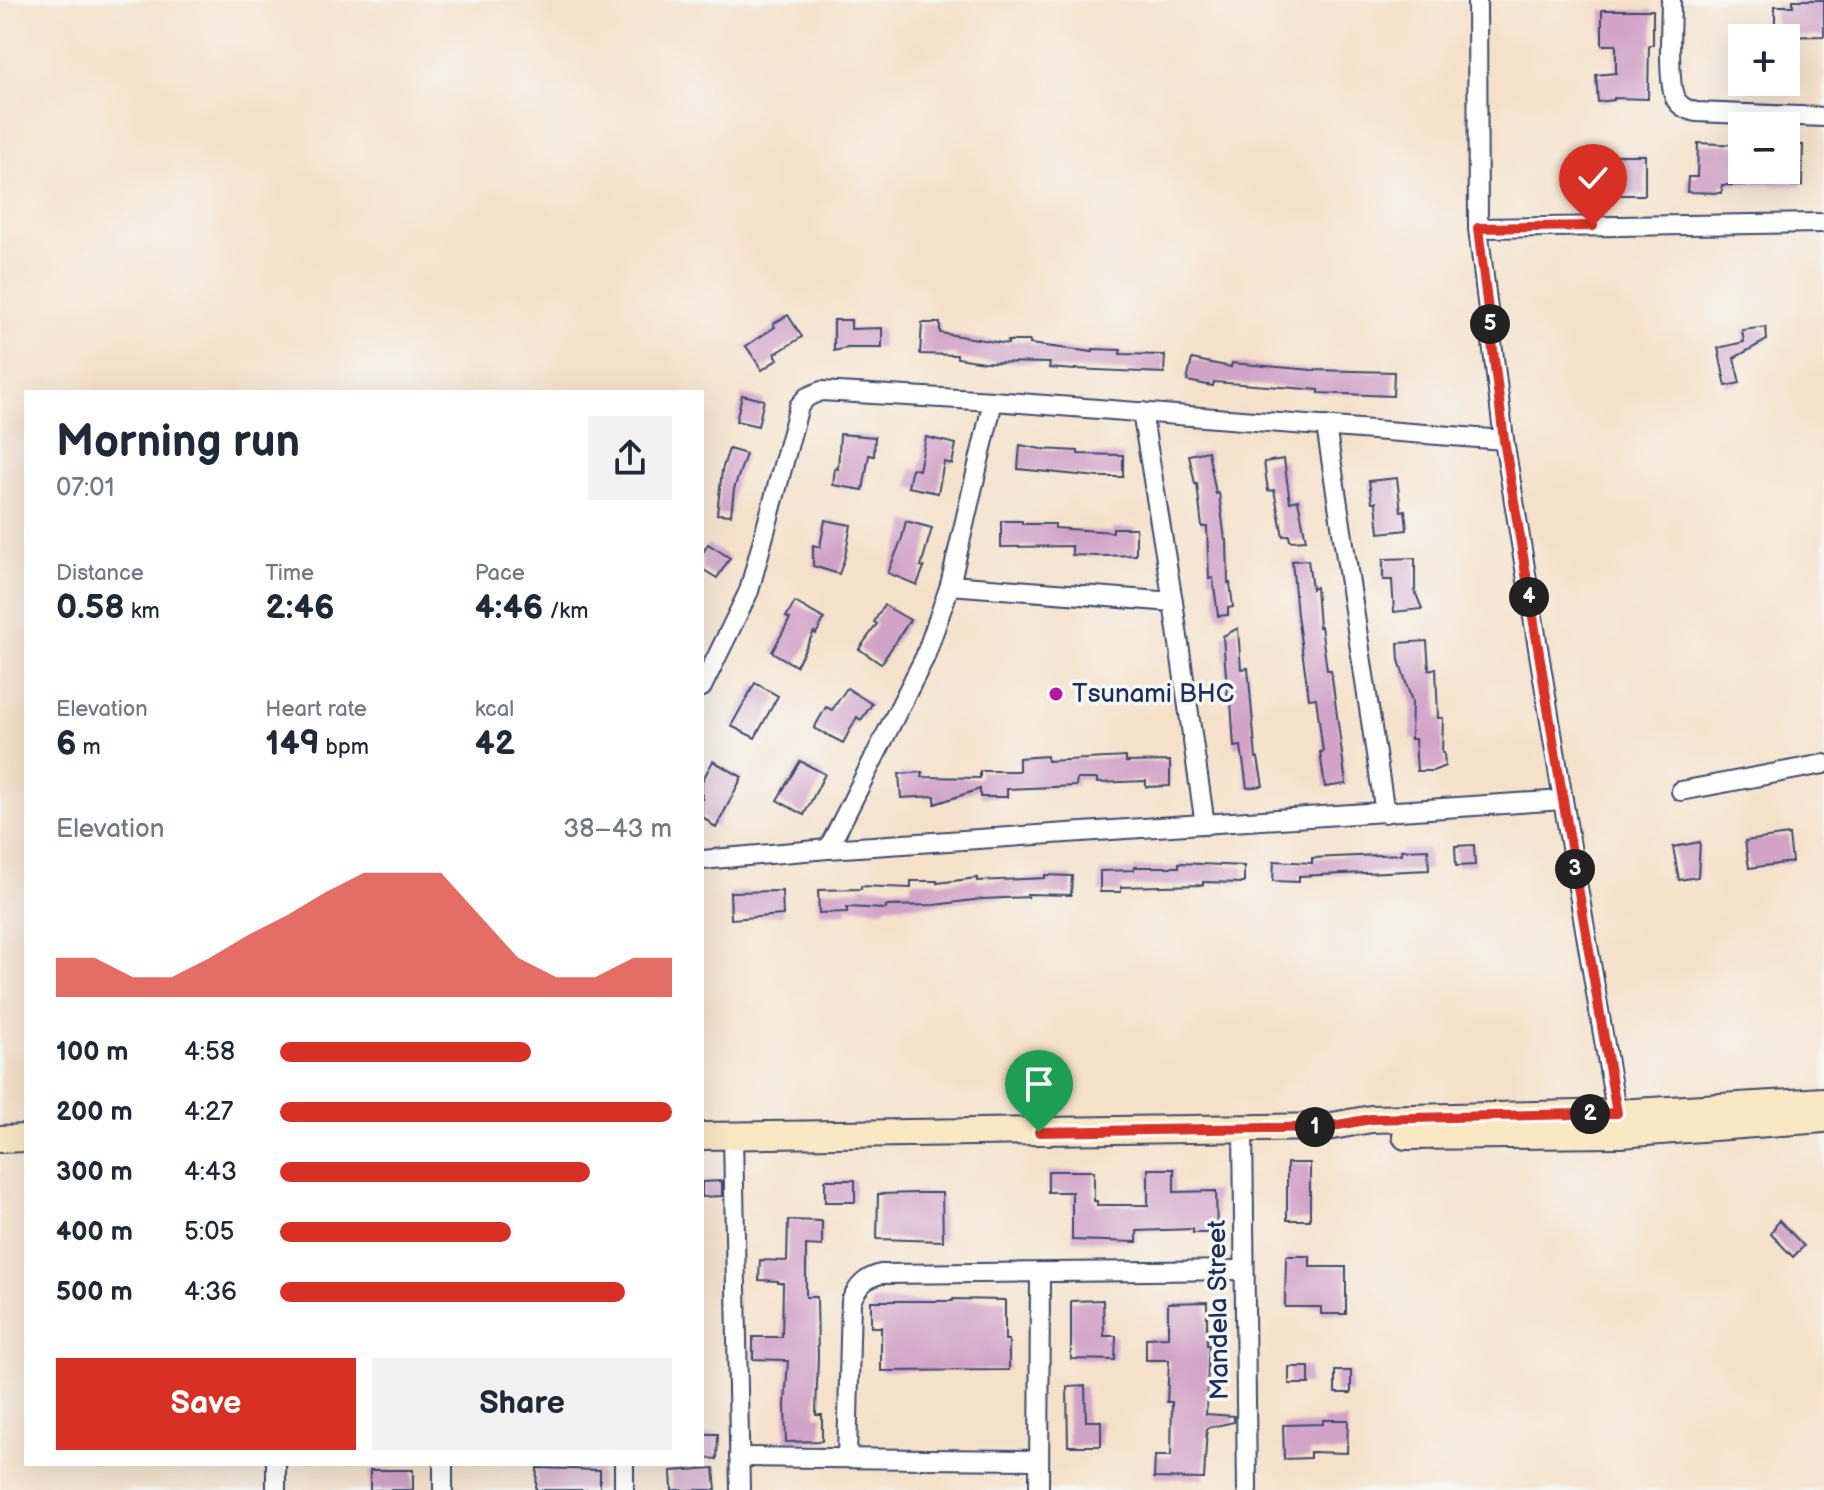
<!DOCTYPE html>
<meta charset="utf-8">
<style>
:root{--surface:#fff;--page:#f2f2f3;--text:#1f2937;--muted:#747a83;--accent:#d93025}
body{margin:0;font-family:"Balsamiq Sans",sans-serif;background:var(--page);color:var(--text);height:100vh;display:flex;flex-direction:column;font-size:30px;white-space:nowrap}
*{box-sizing:border-box;margin:0}
p{font-size:26px;color:var(--muted)}
.icon{flex:none;width:44px;height:44px;fill:none;stroke:currentColor;stroke-width:2;stroke-linecap:round;stroke-linejoin:round}
.map{position:relative;flex:1;overflow:hidden}
.drawer{position:absolute;left:24px;top:390px;width:680px;height:1076px;display:flex;flex-direction:column;background:var(--surface);border-radius:0px;box-shadow:0 8px 32px #0002}
.drawer>*{flex:none}
.tools{position:absolute;left:1728px;top:24px;display:grid;gap:16px}
.tools a{display:grid;place-items:center;width:72px;height:72px;border-radius:0px;background:var(--surface);box-shadow:0 8px 32px #0002;font-size:40px}
.pin{position:absolute;display:grid;place-items:center;width:68px;height:68px;color:#fff;margin:-82px -34px;border-radius:50% 50% 50% 0;rotate:-45deg;box-shadow:0 0 8px #0007}
.pin .icon{rotate:45deg}
.km{position:absolute;width:40px;height:40px;margin:-20px;border-radius:50%;background:#222;color:#fff;font-size:22px;line-height:40px;text-align:center}
.round{display:grid;place-items:center;flex:none;width:84px;height:84px;border-radius:0px;background:var(--page)}
.head{display:flex;align-items:center;justify-content:space-between;height:136px;padding:0 32px}
h1{font-size:44px;font-weight:700;line-height:60px}
.stats{display:grid;grid-template-columns:repeat(3,1fr);gap:12px;height:136px;padding:8px 32px}
.stats div{display:grid;align-content:center}
.stats b{font-size:34px;font-weight:700}
.stats small{font-size:22px;font-weight:400}
.stats p{font-size:22px}
.chart{height:224px;padding:16px 32px}
.chart p{display:flex;justify-content:space-between}
.chart svg{width:100%;height:144px;margin-top:8px;fill:var(--accent);opacity:.7}
.primary-button{display:flex;gap:16px;margin-top:auto;padding:16px 32px}
.primary-button a{flex:1;height:92px;border-radius:0px;background:var(--accent);color:#fff;font-size:32px;font-weight:700;line-height:92px;text-align:center}
.primary-button a+a{background:var(--page);color:var(--text)}
ul{padding:0 32px;list-style:none;font-size:26px}
li{display:grid;grid-template-columns:128px 96px 1fr;align-items:center;height:60px}
li i{height:20px;border-radius:10px;background:var(--accent)}
.map>svg:first-child{display:block}
.building{fill:#d1a3c7}
.lines{fill:none;stroke-linecap:round;stroke-linejoin:round}
.street-casing{stroke:#3c4a6e;stroke-width:22}
.secondary-casing{stroke:#3c4a6e;stroke-width:30}
.street{stroke:#fff;stroke-width:18}
.secondary{stroke:#fae7c3;stroke-width:26}
.route-casing{stroke:#fff;stroke-width:16}
.route{stroke:#d93025;stroke-width:10}
.poi-dot{fill:#b5179e;stroke:#f6f6f2;stroke-width:3}
.labels{text-anchor:middle;dominant-baseline:central;stroke-width:7;stroke-linejoin:round;paint-order:stroke}
.poi-label{font-size:26px;fill:#1b2f5e;stroke:#f6f6f2;text-anchor:start}
.street-label{font-size:26px;fill:#1b2f5e;stroke:#f6f6f2}
</style>
<div class="map">
<svg width="1824" height="1490" viewBox="0 0 1824 1490">
<rect width="100%" height="100%" fill="#f6f6f2"/>
<filter id="ink" filterUnits="userSpaceOnUse"><feTurbulence type="fractalNoise" baseFrequency=".0125" numOctaves="2"/><feDisplacementMap in="SourceGraphic" scale="16" xChannelSelector="R" yChannelSelector="G"/><feConvolveMatrix kernelMatrix="1 2 1 2 8 2 1 2 1" color-interpolation-filters="sRGB"/></filter>
<filter id="wash" filterUnits="userSpaceOnUse"><feTurbulence type="fractalNoise" baseFrequency=".006" numOctaves="4" result="noise"/><feDisplacementMap in="SourceGraphic" scale="32" xChannelSelector="R" yChannelSelector="G"/><feGaussianBlur stdDeviation="1.8" result="paint"/><feColorMatrix in="noise" values="0 0 0 0 0 0 0 0 0 0 0 0 0 0 0 0 0 1.4 0 .05"/><feComposite in="paint" operator="in"/></filter>
<g filter="url(#wash)">
<rect width="100%" height="100%" fill="#f5e1ca"/>
<g id="blocks">
<g class="building">
<path d="M1793 0H1824V36L1775 37V6H1793Z"/>
<path d="M1602 10H1653V45H1649L1648 99 1614 98V100L1598 102 1596 75 1616 73V45H1602Z"/>
<path d="M1698 143 1742 145V170H1786V145H1803L1802 186 1722 185V193L1687 192 1688 177H1697Z"/>
<rect x="1600" y="155" width="45" height="40"/>
<path d="M788 315 802 337 775 354 778 359 762 370 746 346 775 327 773 324Z"/>
<path d="M834 320H851V329L882 328V348H847L834 351Z"/>
<path d="M922 323H940V333L1008 344V341H1030V344L1093 352V349L1121 350 1120 354 1165 355 1164 373 1075 369V370L1049 368 1050 363 984 362 957 358V355L920 354Z"/>
<path d="M1766 327 1767 340 1734 358 1740 383 1726 386 1718 348 1744 342 1742 330Z"/>
<path d="M1192 359 1231 367 1232 363 1312 370 1394 372 1393 396 1319 393V390L1214 382 1213 386 1187 381Z"/>
<path d="M742 395 764 400 758 426 736 421Z"/>
<path d="M840 434 875 437 874 456 869 455 863 490 833 485 835 468 838 469Z"/>
<path d="M926 437 956 444 952 464 944 462 938 493 908 487 912 468 919 470Z"/>
<path d="M1020 445 1041 449 1078 451V454L1123 455V477H1098L1018 469Z"/>
<path d="M729 449 746 454 734 489 731 515 717 514 722 470Z"/>
<path d="M1208 451 1216 494 1219 493 1225 540H1227L1228 583H1230L1233 607 1228 608V615L1218 616 1213 578 1209 579 1207 527H1202L1197 484H1195L1189 455Z"/>
<path d="M1284 459 1290 502 1298 500 1306 540 1290 541 1289 535 1283 536 1274 490 1268 491 1264 462Z"/>
<path d="M1397 478 1401 511 1405 510 1407 530 1379 533 1376 502H1372L1369 481Z"/>
<path d="M825 520 851 525 845 557 839 574 813 566V545L820 547Z"/>
<path d="M906 521 932 528 921 566 924 567 917 585 888 573 902 538Z"/>
<path d="M1001 521H1022V524H1055V528L1113 532V528H1136V555L1101 556 1072 555V546L1001 547Z"/>
<path d="M708 544 730 558 717 578 702 569V554Z"/>
<path d="M1415 558V591L1422 609 1394 612 1392 580H1383V559Z"/>
<path d="M1308 560 1312 589 1316 587 1319 627 1321 626 1327 670H1331L1346 784 1325 787 1320 752H1323L1316 698 1309 699 1297 615 1292 561Z"/>
<path d="M795 602 824 619 816 634 814 632 796 666 772 652 790 619 786 617Z"/>
<path d="M884 605 910 620 881 664 859 649 877 624 874 622Z"/>
<path d="M1238 628 1241 669 1248 668 1256 758H1258L1263 786 1247 788 1241 746 1234 747 1231 702H1228L1223 636Z"/>
<path d="M1427 641 1429 670 1436 668 1438 718H1443L1442 753H1444L1445 766 1433 771H1417L1415 739H1411L1412 702 1399 660 1398 643Z"/>
<path d="M755 683 778 696 755 738 731 726Z"/>
<path d="M847 688 872 704 861 720 857 717 843 743 814 728 826 707 832 710Z"/>
<path d="M1047 756V761L1126 757V762L1170 761V786L1146 787V781L1097 783V779H1077L1076 786 1007 789V797H980V789L935 804V796L901 798 899 774 922 772V777L980 778V771H1019V758Z"/>
<path d="M713 761 742 777 716 828 702 816V781Z"/>
<path d="M800 761 825 774 804 815 777 800Z"/>
<path d="M1789 835 1792 862 1749 868 1745 841Z"/>
<path d="M1700 842 1698 877 1679 880 1673 847Z"/>
<path d="M1474 845 1475 865 1456 866 1455 846Z"/>
<path d="M1428 849 1429 870 1299 876V882L1273 881 1274 861 1312 863V858L1402 854 1401 850Z"/>
<path d="M1179 863 1244 866V883L1203 882V885L1121 887V892H1100V871L1134 870V867H1179Z"/>
<path d="M1045 875 1072 876 1071 895 1027 894 1028 897 982 899 934 905 886 906V909L847 907V912L819 913 818 890 861 889V886L911 888V881H937V883L977 878V881L1045 878Z"/>
<path d="M782 891 783 915 731 919 730 892Z"/>
<rect x="1287" y="1163" width="23" height="57"/>
<path d="M1148 1169H1174V1192L1216 1191 1217 1233H1193V1229L1137 1231V1242L1072 1240V1192H1048V1171H1094V1201H1097V1205H1148Z"/>
<rect x="825" y="1180" width="30" height="22"/>
<path d="M722 1181V1196L702 1197V1182Z"/>
<path d="M919 1193H942L943 1241 877 1239 878 1194Z"/>
<path d="M788 1220 822 1221V1246L806 1245V1297H817L818 1357 816 1415H822V1441L786 1442 785 1404 788 1361H784V1360L753 1359V1337H782L783 1283H778V1281L759 1280 760 1260 787 1261Z"/>
<path d="M1779 1220 1804 1246 1793 1257 1771 1234Z"/>
<path d="M1286 1256H1310V1267H1346V1314H1321V1307H1285Z"/>
<path d="M953 1299 1005 1300V1340H1009V1370L881 1371V1327H871V1301H953Z"/>
<path d="M1103 1300 1104 1336H1116L1115 1360 1071 1359V1301Z"/>
<path d="M1207 1302V1345H1209L1206 1414 1234 1416V1422L1207 1428 1204 1479 1154 1478 1155 1456H1171L1172 1402H1167L1169 1360H1146V1338L1168 1337V1303Z"/>
<rect x="1289" y="1367" width="20" height="17"/>
<rect x="1335" y="1371" width="16" height="22"/>
<path d="M1085 1386 1086 1421H1101V1446H1068L1067 1387Z"/>
<path d="M1323 1420H1348L1347 1453 1310 1452V1458L1284 1459 1283 1425 1323 1424Z"/>
<path d="M702 1434H718L717 1459 702 1458Z"/>
<path d="M537 1468 600 1470V1490H536Z"/>
<path d="M714 1468 716 1490H672L671 1471Z"/>
<rect x="370" y="1470" width="43" height="20"/>
</g>
</g>
</g>
<g filter="url(#ink)">
<use href="#blocks" fill-opacity="0" stroke="#3c4a6e" stroke-width="2"/>
<g class="lines">
<g class="street-casing">
<g id="street">
<path d="M1477 0 1478 228 1504 440 1563 800 1618 1122"/>
<path d="M1671 0C1671 21 1667 82 1675 98 1679 106 1687 110 1696 112L1824 117"/>
<path d="M1478 228 1824 223"/>
<path d="M1142 412 1173 602 1205 825"/>
<path d="M1326 426 1385 813"/>
<path d="M950 585 1173 602"/>
<path d="M702 687 749 591 799 406 807 397 821 391 993 401 1504 440"/>
<path d="M1681 791 1824 764"/>
<path d="M828 849 925 657 950 585 993 401"/>
<path d="M702 860 828 849 1563 800"/>
<path d="M1243 1129 1247 1490"/>
<path d="M733 1136 740 1490"/>
<path d="M739 1457 1038 1460"/>
<path d="M847 1457 851 1301C858 1286 865 1278 881 1274L1244 1270"/>
<path d="M276 1464V1490"/>
<path d="M443 1464V1490"/>
<path d="M624 1490V1464"/>
<path d="M1039 1490 1040 1273"/>
</g>
</g>
<g class="secondary-casing">
<g id="secondary">
<path d="M702 1136 1327 1127 1371 1119 1617 1113 1824 1101"/>
<path d="M1406 1136 1620 1134 1824 1119"/>
<path d="M0 1139 26 1138"/>
</g>
</g>
<use href="#street" class="street"/>
<use href="#secondary" class="secondary"/>
</g>
</g>
<g class="lines" filter="url(#ink)">
<g class="route-casing">
<path id="route" d="M1039 1132 1327 1127 1371 1119 1617 1113 1563 800 1504 440 1478 228 1593 226"/>
</g>
<use href="#route" class="route"/>
</g>
<circle class="poi-dot" cx="1056" cy="694" r="8"/>
<g class="labels">
<g class="poi-label">
<text x="1072" y="694">Tsunami BHC</text>
</g>
<g class="street-label">
<text transform="translate(1219 1310) rotate(-91)">Mandela Street</text>
</g>
</g>
</svg>
<div class="tools">
<a>+</a>
<a>−</a>
</div>
<div class="pin" style="left:1039px;top:1132px;background:#1e9e55"><svg class="icon" aria-label="arrive" viewBox="0 0 24 24"><path d="M6 21V4h12l-3 4 3 4H6"/></svg></div>
<div class="pin" style="left:1593px;top:226px;background:#d93025"><svg class="icon" aria-label="check" viewBox="0 0 24 24"><path d="M5 12l5 5 9-10"/></svg></div>
<b class="km" style="left:1315px;top:1127px">1</b>
<b class="km" style="left:1590px;top:1114px">2</b>
<b class="km" style="left:1575px;top:869px">3</b>
<b class="km" style="left:1529px;top:597px">4</b>
<b class="km" style="left:1490px;top:324px">5</b>
<section class="drawer">
<div class="head"><div><h1>Morning run</h1><p>07:01</p></div><a class="round"><svg class="icon" aria-label="share" viewBox="0 0 24 24"><path d="M12 15V3M7 8l5-5 5 5M5 13v7h14v-7"/></svg></a></div>
<div class="stats">
<div><p>Distance</p><b>0.58<small> km</small></b></div>
<div><p>Time</p><b>2:46</b></div>
<div><p>Pace</p><b>4:46<small> /km</small></b></div>
</div>
<div class="stats">
<div><p>Elevation</p><b>6<small> m</small></b></div>
<div><p>Heart rate</p><b>149<small> bpm</small></b></div>
<div><p>kcal</p><b>42</b></div>
</div>
<div class="chart"><p><span>Elevation</span>38–43 m</p>
<svg viewBox="0 0 160 44" preserveAspectRatio="none"><path d="M0 44V32L10 32L20 38L30 38L40 32L50 25L60 19L70 12L80 6L90 6L100 6L110 19L120 32L130 38L140 38L150 32L160 32V44z"/></svg>
</div>
<ul>
<li><b>100 m</b>4:58<i style="width:64%"></i></li>
<li><b>200 m</b>4:27<i style="width:100%"></i></li>
<li><b>300 m</b>4:43<i style="width:79%"></i></li>
<li><b>400 m</b>5:05<i style="width:59%"></i></li>
<li><b>500 m</b>4:36<i style="width:88%"></i></li>
</ul>
<div class="primary-button"><a>Save</a><a>Share</a></div>
</section>
</div>
